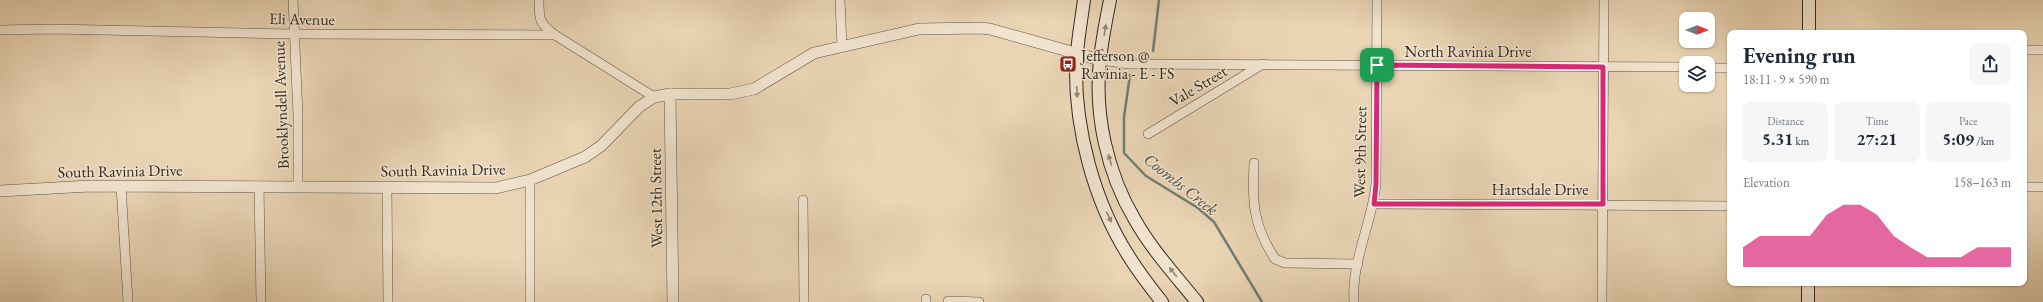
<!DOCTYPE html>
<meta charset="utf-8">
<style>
:root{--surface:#fff;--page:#f6f6f7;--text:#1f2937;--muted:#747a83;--accent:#db2777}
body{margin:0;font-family:"EB Garamond",serif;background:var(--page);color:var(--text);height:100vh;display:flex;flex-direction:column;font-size:15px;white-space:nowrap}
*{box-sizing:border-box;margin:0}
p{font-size:13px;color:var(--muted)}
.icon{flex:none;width:22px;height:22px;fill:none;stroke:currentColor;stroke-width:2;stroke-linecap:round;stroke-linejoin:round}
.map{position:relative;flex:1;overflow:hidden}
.panel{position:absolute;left:1727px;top:30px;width:300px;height:256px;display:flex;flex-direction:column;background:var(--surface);border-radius:8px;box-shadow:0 1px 3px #0004}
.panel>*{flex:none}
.needle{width:26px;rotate:90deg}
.buttons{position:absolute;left:1679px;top:12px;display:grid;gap:8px}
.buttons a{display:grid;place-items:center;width:36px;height:36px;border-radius:8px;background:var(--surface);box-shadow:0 1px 3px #0004;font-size:20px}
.pin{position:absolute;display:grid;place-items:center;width:34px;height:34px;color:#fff;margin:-17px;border-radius:8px;box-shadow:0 2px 6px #0006}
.round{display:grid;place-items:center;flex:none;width:42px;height:42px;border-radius:8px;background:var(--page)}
.headline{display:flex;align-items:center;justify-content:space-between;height:68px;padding:0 16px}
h1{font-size:22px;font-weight:700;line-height:30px}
.stats{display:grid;grid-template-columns:repeat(3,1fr);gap:6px;height:68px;padding:4px 16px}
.stats div{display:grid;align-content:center;border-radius:8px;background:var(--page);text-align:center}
.stats b{font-size:17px;font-weight:700}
.stats small{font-size:11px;font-weight:400}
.stats p{font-size:11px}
.chart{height:112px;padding:8px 16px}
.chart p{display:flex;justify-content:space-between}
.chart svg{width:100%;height:72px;margin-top:4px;fill:var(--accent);opacity:.7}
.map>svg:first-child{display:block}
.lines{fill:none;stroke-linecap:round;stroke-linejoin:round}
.stream{stroke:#6f7f74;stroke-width:2.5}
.minor-casing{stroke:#605445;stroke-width:10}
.tertiary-casing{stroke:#605445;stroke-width:12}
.secondary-casing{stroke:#322920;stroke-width:14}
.minor{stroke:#f1e3ce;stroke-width:9}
.tertiary{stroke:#f1e3ce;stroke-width:11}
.secondary{stroke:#f1e3ce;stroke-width:12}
.oneway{fill:#928677}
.route-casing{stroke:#fff;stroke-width:8}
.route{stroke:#db2777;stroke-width:5}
.labels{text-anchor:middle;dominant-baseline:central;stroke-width:3;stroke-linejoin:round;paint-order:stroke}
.street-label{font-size:16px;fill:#322920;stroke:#f1e3ce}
.poi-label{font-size:16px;fill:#322920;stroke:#f1e3ce;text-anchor:start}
.water-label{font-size:17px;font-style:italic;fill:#4b4d43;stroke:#f1e3ce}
</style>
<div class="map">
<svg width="2043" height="302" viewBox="0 0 2043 302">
<rect width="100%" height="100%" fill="#e9d4b4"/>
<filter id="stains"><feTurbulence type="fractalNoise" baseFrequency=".005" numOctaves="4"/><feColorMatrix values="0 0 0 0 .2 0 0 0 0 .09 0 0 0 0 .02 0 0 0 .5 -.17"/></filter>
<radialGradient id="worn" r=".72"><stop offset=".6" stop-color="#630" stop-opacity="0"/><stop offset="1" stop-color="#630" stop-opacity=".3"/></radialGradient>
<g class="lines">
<g class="stream">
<path d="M1153 51 1159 0"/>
<path d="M1130 75 1124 117V153L1146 176 1198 208 1214 222 1262 302"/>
</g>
<g class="minor-casing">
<g id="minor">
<path d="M293 0 298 115V186"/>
<path d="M539 0C539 20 539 23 555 35L654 97"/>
<path d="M840 0 842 47"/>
<path d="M0 30 53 29 294 34 555 35"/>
<path d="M2024 50H2043"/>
<path d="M1100 60 1129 64 1686 67"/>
<path d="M1708 68H1730"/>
<path d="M1148 134 1263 64"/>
<path d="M1254 163C1252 202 1253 225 1275 259L1285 263 1358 264"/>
<path d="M530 180V302"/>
<path d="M121 186 128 302"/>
<path d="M259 186 261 302"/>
<path d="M387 187 388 302"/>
<path d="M2024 187H2043"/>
<path d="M803 200 804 302"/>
<path d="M1374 204 1730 206"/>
<path d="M948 301 979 302"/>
<path d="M926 302V299"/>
<path d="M1354 302C1351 262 1372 223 1376 184L1377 0"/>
<path d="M1602 302 1604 0"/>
</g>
</g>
<g class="tertiary-casing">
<g id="tertiary">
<path d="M670 94 673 302"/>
<path d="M0 191 90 186 496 188 530 180 585 157 601 146 639 107 654 97 670 94H730L754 89 814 53 919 29 980 28 990 29 1100 60"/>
</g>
</g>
<g class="secondary-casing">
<g id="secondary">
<path d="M1084 0C1081 22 1077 44 1076 66 1075 130 1094 201 1128 255 1138 271 1150 287 1162 302"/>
<path d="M1110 0C1106 20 1102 40 1100 60 1094 114 1107 173 1135 220 1152 250 1176 276 1197 302"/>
<path d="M1809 33V0"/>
<path d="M1808 302V283"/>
</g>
</g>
<use href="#minor" class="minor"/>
<use href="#tertiary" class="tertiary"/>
<use href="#secondary" class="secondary"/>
</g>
<defs><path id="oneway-solid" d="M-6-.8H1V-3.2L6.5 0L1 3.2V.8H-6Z"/></defs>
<g class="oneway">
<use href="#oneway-solid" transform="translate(1105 30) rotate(-81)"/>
<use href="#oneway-solid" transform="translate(1077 92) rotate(87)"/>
<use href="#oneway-solid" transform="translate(1110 160) rotate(-105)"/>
<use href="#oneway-solid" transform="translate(1109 217) rotate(65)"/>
<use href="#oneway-solid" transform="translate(1173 272) rotate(-129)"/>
</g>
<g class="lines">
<g class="route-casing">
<path id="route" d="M1377 65 1603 67V204H1374L1376 184Z"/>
</g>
<use href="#route" class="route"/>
</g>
<defs>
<g id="bus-square" transform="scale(0.9)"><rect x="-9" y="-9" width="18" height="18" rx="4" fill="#8f2418" stroke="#f1e3ce"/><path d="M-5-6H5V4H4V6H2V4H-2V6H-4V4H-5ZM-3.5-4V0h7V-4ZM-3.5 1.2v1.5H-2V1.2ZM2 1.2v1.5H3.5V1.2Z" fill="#fff"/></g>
</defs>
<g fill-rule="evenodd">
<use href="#bus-square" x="1068" y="64"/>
</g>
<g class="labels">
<g class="street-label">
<text transform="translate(302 19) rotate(1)">Eli Avenue</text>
<text x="1468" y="51">North Ravinia Drive</text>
<text transform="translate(1198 86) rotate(-31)">Vale Street</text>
<text transform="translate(281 105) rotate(-92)">Brooklyndell Avenue</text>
<text transform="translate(1360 152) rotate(-89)">West 9th Street</text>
<text transform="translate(443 170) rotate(-1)">South Ravinia Drive</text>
<text transform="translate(120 171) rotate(-1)">South Ravinia Drive</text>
<text x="1540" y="189">Hartsdale Drive</text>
<text transform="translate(656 198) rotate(-91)">West 12th Street</text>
</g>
<g class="poi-label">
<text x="1081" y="55">Jefferson @<tspan x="1081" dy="18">Ravinia - E - FS</tspan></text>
</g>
<g class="water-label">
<text transform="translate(1181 184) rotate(38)">Coombs Creek</text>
</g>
</g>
<rect width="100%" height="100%" filter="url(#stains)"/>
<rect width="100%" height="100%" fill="url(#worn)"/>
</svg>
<div class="buttons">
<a><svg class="needle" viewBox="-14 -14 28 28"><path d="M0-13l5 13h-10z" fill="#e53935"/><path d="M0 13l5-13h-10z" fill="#747a83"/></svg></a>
<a><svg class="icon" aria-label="layers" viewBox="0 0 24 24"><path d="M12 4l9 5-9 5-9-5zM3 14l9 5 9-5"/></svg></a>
</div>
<div class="pin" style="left:1377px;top:65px;background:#1e9e55"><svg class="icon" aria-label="arrive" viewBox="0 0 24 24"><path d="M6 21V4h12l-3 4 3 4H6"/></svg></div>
<section class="panel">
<div class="headline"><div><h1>Evening run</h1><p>18:11 · 9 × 590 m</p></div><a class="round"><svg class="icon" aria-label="share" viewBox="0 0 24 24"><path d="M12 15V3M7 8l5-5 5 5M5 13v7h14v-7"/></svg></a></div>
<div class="stats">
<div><p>Distance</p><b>5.31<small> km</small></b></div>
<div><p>Time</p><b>27:21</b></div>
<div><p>Pace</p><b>5:09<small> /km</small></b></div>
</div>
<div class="chart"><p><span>Elevation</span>158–163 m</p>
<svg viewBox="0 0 160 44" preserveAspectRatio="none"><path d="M0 44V32L10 25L20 25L30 25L40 25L50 12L60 6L70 6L80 12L90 25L100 32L110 38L120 38L130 38L140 32L150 32L160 32V44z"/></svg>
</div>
</section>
</div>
